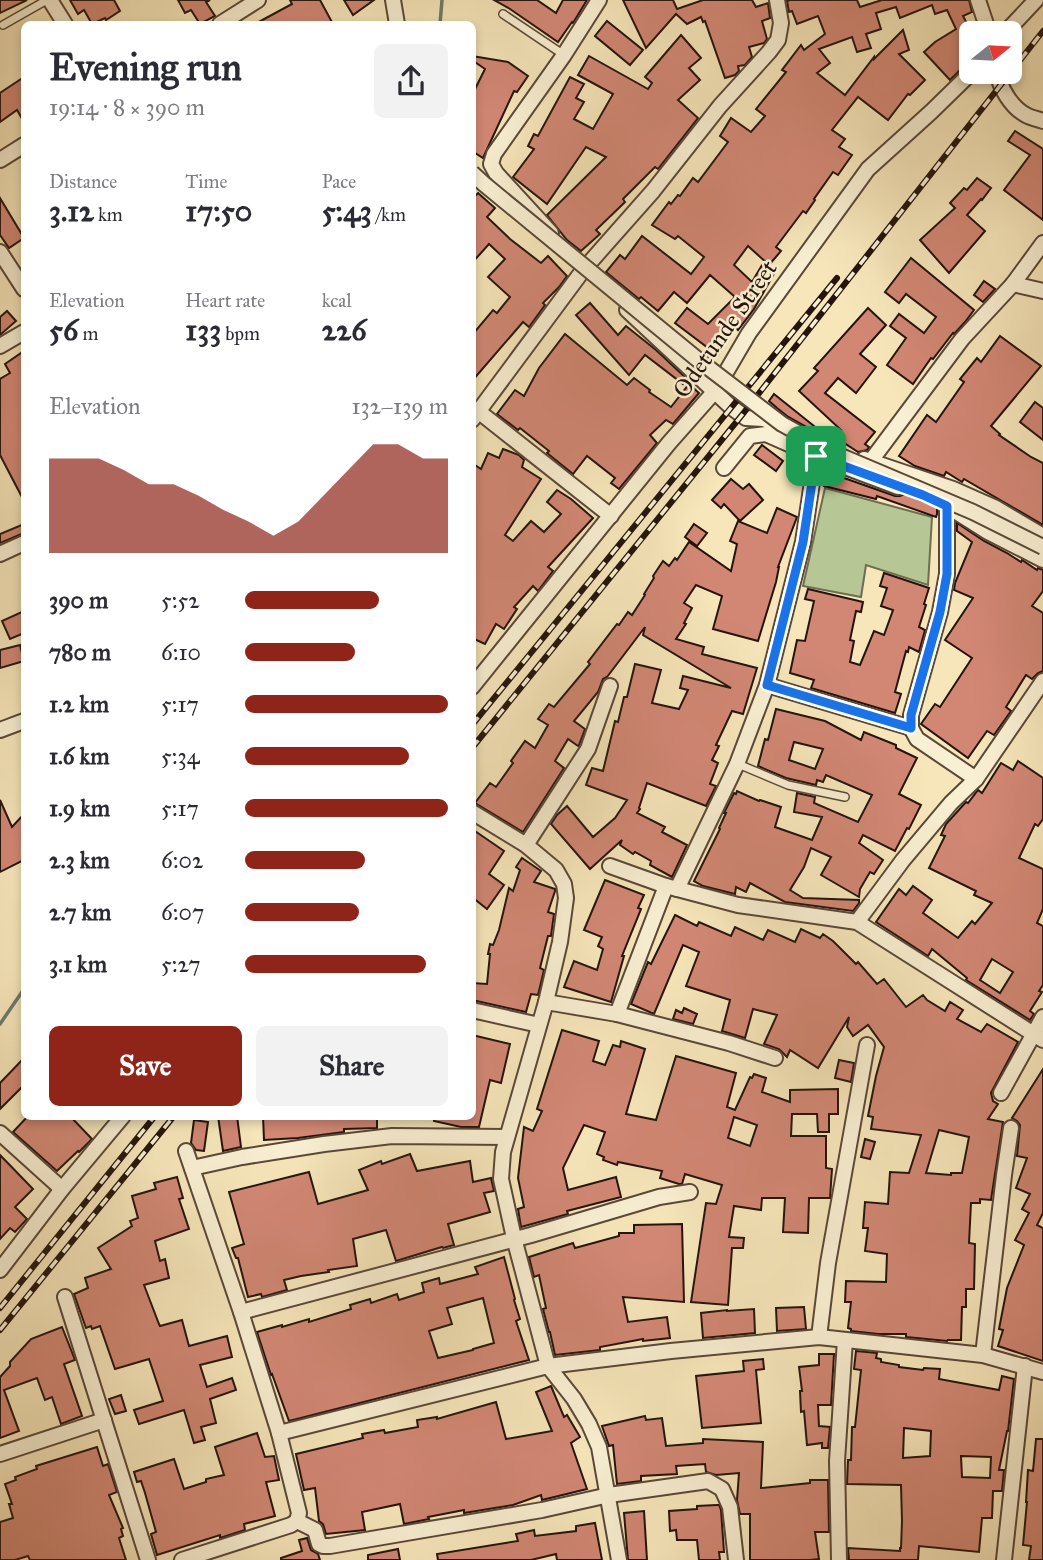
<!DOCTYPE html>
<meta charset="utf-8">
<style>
:root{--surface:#fff;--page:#f2f2f3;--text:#2b2b33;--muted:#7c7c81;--accent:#8f2418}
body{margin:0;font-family:"IM FELL Great Primer",serif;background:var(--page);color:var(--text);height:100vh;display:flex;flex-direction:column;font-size:26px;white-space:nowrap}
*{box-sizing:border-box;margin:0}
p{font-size:23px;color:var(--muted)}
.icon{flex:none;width:38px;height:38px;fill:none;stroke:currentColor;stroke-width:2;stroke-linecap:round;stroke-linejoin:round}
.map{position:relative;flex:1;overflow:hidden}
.drawer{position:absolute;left:21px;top:21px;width:455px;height:1099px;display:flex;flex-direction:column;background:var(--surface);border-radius:10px;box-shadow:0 4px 10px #0003}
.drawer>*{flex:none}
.needle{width:46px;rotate:72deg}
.tools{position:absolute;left:959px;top:21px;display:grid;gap:14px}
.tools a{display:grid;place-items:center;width:63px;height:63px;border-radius:10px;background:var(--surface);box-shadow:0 4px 10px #0003;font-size:35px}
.pin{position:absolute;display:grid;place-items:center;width:60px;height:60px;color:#fff;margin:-30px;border-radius:14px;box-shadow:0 4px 10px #0006}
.round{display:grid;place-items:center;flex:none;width:74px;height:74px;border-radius:10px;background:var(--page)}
.overview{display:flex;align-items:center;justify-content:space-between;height:119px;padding:0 28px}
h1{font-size:38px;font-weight:800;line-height:52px}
.metrics{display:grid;grid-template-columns:repeat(3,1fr);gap:10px;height:119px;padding:7px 28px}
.metrics div{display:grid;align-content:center}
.metrics b{font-size:30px;font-weight:800}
.metrics small{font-size:19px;font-weight:400}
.metrics p{font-size:19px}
.chart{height:196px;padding:14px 28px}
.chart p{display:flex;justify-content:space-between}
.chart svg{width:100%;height:126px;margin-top:7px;fill:var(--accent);opacity:.7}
.action{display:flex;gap:14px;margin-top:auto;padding:14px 28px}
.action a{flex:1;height:80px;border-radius:10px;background:var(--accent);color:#fff;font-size:28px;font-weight:800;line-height:80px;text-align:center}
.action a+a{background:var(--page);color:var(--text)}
ul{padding:0 28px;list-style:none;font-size:23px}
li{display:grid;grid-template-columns:112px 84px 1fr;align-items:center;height:52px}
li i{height:18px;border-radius:9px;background:var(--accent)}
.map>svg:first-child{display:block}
.green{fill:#b6c695;stroke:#6e6d51;stroke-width:2}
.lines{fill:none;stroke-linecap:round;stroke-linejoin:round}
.stream{stroke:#6d7b6c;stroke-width:3.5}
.building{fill:#d18774;stroke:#25140d;stroke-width:2;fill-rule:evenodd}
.lane-casing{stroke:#594838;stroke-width:10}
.street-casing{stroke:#594838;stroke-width:18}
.lane{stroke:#f9efd2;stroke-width:7}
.street{stroke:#f9efd2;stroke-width:14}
.rail-casing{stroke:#25140d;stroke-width:6}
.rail{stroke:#f9efd2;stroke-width:3.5;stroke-dasharray:10;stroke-linecap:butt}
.street-bridge-casing{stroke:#594838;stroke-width:18;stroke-linecap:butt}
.street-bridge{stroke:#f9efd2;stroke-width:14}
.route-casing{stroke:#fff;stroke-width:14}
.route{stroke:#1a73e8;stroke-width:9}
.labels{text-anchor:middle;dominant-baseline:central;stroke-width:5;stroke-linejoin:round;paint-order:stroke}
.street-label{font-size:24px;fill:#25140d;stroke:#f9efd2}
</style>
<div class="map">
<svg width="1043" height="1560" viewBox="0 0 1043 1560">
<rect width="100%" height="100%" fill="#f6e6ba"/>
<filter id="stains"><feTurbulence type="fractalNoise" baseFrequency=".00286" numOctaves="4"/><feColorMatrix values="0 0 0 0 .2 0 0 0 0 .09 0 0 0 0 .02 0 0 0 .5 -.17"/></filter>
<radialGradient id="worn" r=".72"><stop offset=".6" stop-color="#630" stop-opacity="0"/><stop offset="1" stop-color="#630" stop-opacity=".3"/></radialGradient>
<path class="green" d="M825 488 932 517 928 585 866 565 861 597 803 586Z"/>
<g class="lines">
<g class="stream">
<path d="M440 24 442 0"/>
<path d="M0 1024 24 989"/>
</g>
</g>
<g class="building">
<path d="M0 0H27L0 13Z"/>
<path d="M70 0H114L120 11 106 20 105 18 92 24 84 10 78 14Z"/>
<path d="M178 0H210L206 2 215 16 200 24 191 10 185 13Z"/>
<path d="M290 0H320L333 24H255L292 4Z"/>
<path d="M344 0H374L353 15Z"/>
<path d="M494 0H537L556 13 563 0H587L573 23 572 22 558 42 510 9Z"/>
<path d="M623 0H673L677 9 703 0H752L756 7 768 3 770 18 762 21 767 39 764 43 749 47 752 57 745 65 738 66 739 71 735 75 725 78 705 21 703 22 701 17 687 24 676 14 646 48Z"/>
<path d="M790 0H857L860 7 882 0H969L972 12 963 16 971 31V53L961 59 966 64 950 80 924 52 935 42 956 29 947 10 935 14 932 5 900 18 896 7 876 13 881 29 866 34 871 48 857 52 852 37 819 49 830 63 817 73 845 95 874 57V59L903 30 909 50 899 54 925 80 910 95 908 94 888 120 858 97 832 130 845 139 839 147 852 155 838 175 833 172 814 199 815 200 806 213 803 211 776 247 781 251 769 265 748 246 734 265 752 282 762 265 775 272 754 309 738 330 734 327 717 357 706 351 708 348 675 323 687 308 708 324 735 297 710 275 687 303 674 292 658 311 641 297 639 299 606 272 620 255 625 259 642 236 691 274 704 257 678 236 675 239 652 225 669 202 671 204 678 195 680 196 693 178 698 182 728 142 720 136 731 118 751 132 765 116 756 109 786 72 782 70 801 45 804 50 825 34 818 16 797 24 792 11 789 12 787 1Z"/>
<path d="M607 21 643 50 630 65 595 36Z"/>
<path d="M681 35 701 58 689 68 700 80 678 100 698 118 658 169 655 167 623 199 625 202 596 230 600 234 581 251 567 240 547 215 606 157 586 147 547 204 513 177 534 149 528 146 534 134 538 136 570 77 584 84 576 98 584 102 574 119 593 129 613 94 578 75 589 56 648 89 652 83 645 77Z"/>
<path d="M472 56 508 62 528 76 517 92 514 91 483 158 472 151V95L485 69 472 60Z"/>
<path d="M24 77V122L17 110 0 122V93Z"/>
<path d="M1015 131 1043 149V220L1004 190 1030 155 1008 141Z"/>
<path d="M977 178 991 188 982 200 981 199 967 215 985 231 949 273 920 240 955 208 950 203 964 188 967 190Z"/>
<path d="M478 193 495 208 487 217 510 239 541 263 548 256 567 276 559 287 543 303 545 305 529 327 523 322 472 381V335L493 310 497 313 510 297 488 277 505 259 489 244 472 263V199Z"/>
<path d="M0 198 24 238 9 248 0 235Z"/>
<path d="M911 258 974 310 965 322 954 334 953 333 933 359 931 358 913 384 887 365 906 338 890 326 899 314 924 333 936 317 906 294 899 303 885 292Z"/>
<path d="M984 281 995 289 983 302 974 295Z"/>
<path d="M590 303 618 335 626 326 656 350 687 379 683 384 645 355 629 375 576 315Z"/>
<path d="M868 308 886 325 860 354 876 367 856 393 838 378 825 393 875 432 865 444 869 447 867 450 858 452 835 437 841 430 799 391 818 371 814 368Z"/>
<path d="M7 311 16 321 0 335V317Z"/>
<path d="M565 334 627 385 634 378 650 390 649 392 671 407 689 384 699 393 673 424 666 420 650 435 657 443 619 489 611 483 615 478 587 456 573 474 547 453 549 451 520 428 518 430 497 414 515 390 524 396 539 368Z"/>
<path d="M1000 336 1041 366 991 426 1000 434 999 435 1031 457 1043 463V525L964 479 962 482 946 472 944 476 915 466 899 456 927 415 936 422 964 382 960 379 977 358 981 362Z"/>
<path d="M24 351V501L0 455V379L10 373 5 364Z"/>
<path d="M774 394 829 438 828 439 787 416 777 408 769 401Z"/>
<path d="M1035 402 1043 408V440L1020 422Z"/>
<path d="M762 445 783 461 776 471 754 455Z"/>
<path d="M503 449 519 455 524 460 522 467 541 479 505 535 513 541 531 521 544 532 561 514 547 502 557 490 571 499 593 518 548 567 553 571 538 591 533 586 514 607 517 609 504 629 496 624 485 644 472 638V463L481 469 488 453 499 458Z"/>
<path d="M827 472 895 496H900L905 494 937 507V514L936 517 877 496 876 499 824 486Z"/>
<path d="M731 479 743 489 749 484 763 500 740 521 724 504 721 508 712 500Z"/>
<path d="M777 508 797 517 778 567H779L776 582 758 641 713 629 722 596 696 585 684 603 692 608 684 623 686 624 676 639 704 647 702 654 757 668 743 714 732 711 716 745 719 746 712 760 718 763 710 784 716 786 706 806 647 783 639 808 640 809 637 813 665 827 662 832 687 845 672 877 650 865 651 861 635 852 633 854 620 845 622 840 590 869 551 824 557 815 567 806 593 837 615 818 627 800 586 785 592 768 603 771 615 721 618 722 624 697H627L635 664 661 670 652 703 679 709 688 690 680 688 683 676 731 688 643 635 645 627 607 677 603 679 598 692 574 721 585 729 579 745 578 746 568 739 555 761 564 768 523 832 475 803 490 783 496 787 513 763 511 761 525 741 535 748 548 725 538 719 549 704 554 707 590 664 588 662 617 624 619 625 628 612 632 615 645 595 644 594 654 578 653 576 663 561 669 566 675 558 677 560 689 542 731 571 737 544 730 541 738 521 767 533Z"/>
<path d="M957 523 984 541 1007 553 1021 562 1022 560 1037 570 1038 568 1043 570V591L1032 606 1043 613V671L1038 673 1032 679 1026 675 1006 707 1011 711 994 735 987 731 968 758 921 724 935 704 940 707 972 658 945 640 973 598 954 590 955 583 972 542 957 531Z"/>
<path d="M24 524V533L0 543V534Z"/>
<path d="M694 524 707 533 697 546 685 537Z"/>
<path d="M884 573 929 588 924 604 926 605 919 627 925 630 919 652 909 647 908 652 906 651 895 692 901 694 895 713 811 688 814 680 790 673 797 640 805 641 814 601 805 599 808 589 863 602 861 612 856 611 850 640 854 641 850 662 860 665 874 631 884 635 893 610 881 606 887 588 880 586Z"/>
<path d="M24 611V633L10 639 2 621Z"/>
<path d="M20 645 24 661 0 668V650Z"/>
<path d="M776 709 825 721 861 740 864 732 896 745V748L917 758 899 794 921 805 909 829 907 828 895 851 863 835 859 843 883 860 874 874 870 872 860 889 859 897 821 875 831 857 811 848 804 867 790 890 803 898 859 900V903L853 911 785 902 750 883 746 892 736 887 735 894 703 886 694 881 720 829 719 828 726 813H724L734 793 736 794 737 791 759 801 760 800 781 807 775 827 812 840 822 817 794 812 797 793 815 797 814 803 858 822 872 795 826 775 823 782 817 780 816 785 786 778 758 766 765 739 768 740ZM794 742 823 749 815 769 789 760Z"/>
<path d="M1018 761 1043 778V819L1038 826 1035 824 1019 858 1043 869V909L1037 923 1043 926V985L1039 991 1042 992 1030 1011 1034 1014 1030 1020 966 980 967 978 932 949 928 956 876 922 899 889 906 895 913 886 932 900 923 913 958 938 972 921 975 924 992 903 974 895 976 891 929 868 945 836 941 835 946 824 966 802 968 803 978 790 982 793 1001 763 1013 770ZM992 959 1013 972 1000 993 980 980Z"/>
<path d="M0 800 12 827 24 814V860L0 872Z"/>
<path d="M472 829 504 851 489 874 504 885 487 909 472 897Z"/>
<path d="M522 858 541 871 534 882 555 889V891L548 912 554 914 551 936H548L540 968 544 970 538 995 531 994 526 1012 472 1000V983L487 984 490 954H488L490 944 493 945 499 930 509 888 513 891 520 870 516 867Z"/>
<path d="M605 880 644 895 638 908 641 909 622 956H624L611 1002 564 987 574 961 597 970 603 949 598 946 602 937 584 930Z"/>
<path d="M675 915 697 926 699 922 731 936 735 927 763 940 768 930 795 942 801 929 820 938 823 934 833 941 856 964 858 962 877 984 884 979 906 1007 923 995 927 1000 945 1011 950 1002 963 1010 957 1019 981 1032 987 1024 1018 1042 991 1093 993 1101 998 1104 988 1119 1003 1122 991 1200 980 1199V1203H971L969 1243 975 1244 974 1289H966V1307H962L961 1340H948L947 1341 906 1337V1334H878L851 1331V1329L848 1328 851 1302H845L846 1281 886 1282 887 1254 865 1251 868 1228H863L865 1202 888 1204 890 1172 909 1173 921 1135 871 1129 873 1117 868 1116 876 1076 884 1047 868 1025 853 1036 847 1027 849 1017 818 1068 790 1050 787 1057 779 1049 764 1044 777 1015 753 1009 745 1038 722 1031 730 1000 686 986 699 952 683 945 654 1014 631 1004 648 962 651 964ZM939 1130 969 1137 962 1173H951V1175L926 1173Z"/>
<path d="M684 1008 697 1014 693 1024 673 1019 676 1010 682 1013Z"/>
<path d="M562 1030 599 1041 593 1061 605 1065 613 1045 620 1047 621 1041 645 1049 626 1114 656 1120 676 1056 736 1073 727 1107 735 1110 750 1077 752 1078 754 1074 766 1078 762 1092 790 1102V1090L838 1089V1114H829V1132H818L817 1114H792L791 1136H826V1168L832 1169 830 1198H809L808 1233 783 1232 785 1198H762L761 1210 734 1206 729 1237 744 1238 743 1248H732L728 1305 691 1302 706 1203 716 1204 722 1185 685 1174 682 1184H679L660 1178 662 1171 618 1162 617 1165 603 1160 604 1157 597 1154 605 1132 584 1125 563 1168 568 1190 616 1177 621 1197 567 1211 568 1214 521 1227 518 1209 524 1207 518 1178 524 1127 533 1131 542 1111 537 1109ZM734 1117 757 1125 750 1146 728 1138Z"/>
<path d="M472 1035 510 1044 501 1083 490 1080 479 1127H461L434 1121V1116H472Z"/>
<path d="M24 1058V1085L0 1109V1083Z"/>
<path d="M839 1060 854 1063 851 1082 835 1078Z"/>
<path d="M1043 1069V1213L1037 1225 1043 1228V1361L998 1346 1003 1330 999 1329 1007 1288 1024 1245 1015 1240 1029 1213 1022 1209 1030 1194 1016 1188 1027 1158 1017 1156 1020 1125 1017 1121 1012 1118Z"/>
<path d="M28 1116H70L92 1139 79 1152 78 1151 57 1171 13 1132Z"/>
<path d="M218 1116H237L241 1147 223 1151Z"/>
<path d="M263 1116H377V1128L344 1129V1132L298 1138 264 1140Z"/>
<path d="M194 1120 208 1122 204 1151 196 1150 191 1143Z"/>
<path d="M865 1139 875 1142 870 1159 861 1157Z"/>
<path d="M410 1154 417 1171 470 1161 473 1182 491 1178 494 1191 484 1193 490 1212 448 1224 454 1245 443 1248 442 1247 396 1261 386 1230 353 1239 357 1266 328 1270 329 1272 301 1276 284 1280 287 1290 262 1297 261 1294 248 1297 238 1258H236L232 1248 244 1244 229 1192 309 1172 318 1204 368 1190 359 1170 381 1161 382 1164Z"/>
<path d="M0 1155 33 1189 15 1207 27 1219 15 1232 10 1228 0 1239Z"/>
<path d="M177 1177 183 1198 179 1199 189 1229 155 1241 160 1261 165 1259 169 1278 144 1285 159 1324 160 1326 182 1320 189 1346 227 1336 232 1357 200 1365 207 1387 232 1378 236 1390 210 1399 216 1423 201 1427 205 1440 194 1443 184 1410 139 1424 134 1410 163 1401 149 1359 115 1369 100 1326 92 1329 91 1326 86 1328 74 1294 88 1288 85 1278 111 1269 98 1248 132 1226 130 1221 138 1218 132 1196 156 1189 154 1183Z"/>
<path d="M682 1224 684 1302 623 1297 628 1322 667 1317 670 1338 643 1341V1339L600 1347V1350L555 1355 550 1332H549L543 1309 546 1308 539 1275 534 1277 529 1257 573 1243 575 1248 619 1236V1233H634V1225Z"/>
<path d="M504 1257 515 1299 514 1300 520 1319 516 1321 529 1360 289 1421 272 1374 271 1375 257 1332 282 1325V1327L309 1319V1322L351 1309 350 1305 370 1299 371 1303 397 1294 399 1300 424 1292 422 1283 439 1278 440 1284 478 1274 475 1267ZM483 1298 494 1343 473 1349V1350L438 1358 429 1331 452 1324 447 1308Z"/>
<path d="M804 1307 806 1329 777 1331 776 1308Z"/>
<path d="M754 1309 755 1333 703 1338 701 1313 727 1310V1311Z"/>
<path d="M62 1327 75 1360 64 1364 82 1416 61 1424 52 1397 45 1400 37 1378 4 1390 19 1431 0 1438V1377L10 1366V1362L31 1339Z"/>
<path d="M856 1351 877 1353 876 1358 881 1359V1362L899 1365V1367L923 1370 924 1368 940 1369 939 1379 999 1390 1002 1376 1014 1379 1008 1431H1007L999 1470H1004L1002 1491H993L992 1518H982L979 1552 919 1546 918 1560H849L848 1548 900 1551V1548H901L902 1521 901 1485 847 1484 848 1460H851L852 1427H855L861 1370 854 1369ZM904 1428 931 1431 930 1456 903 1458ZM961 1456 991 1457 990 1478 962 1477Z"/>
<path d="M819 1354H834L831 1405H818L819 1426 830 1427 828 1448H822V1443L807 1445 804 1411 801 1412 800 1391H802L799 1367 819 1365Z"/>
<path d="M763 1359 764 1369 756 1370 761 1423 702 1428 696 1376 744 1371 743 1361Z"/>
<path d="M551 1386 564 1417 567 1415 580 1437 571 1443 587 1489 542 1500 541 1495 513 1505 464 1513V1510L428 1517 429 1519 404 1524 400 1504 362 1512 365 1530 326 1534 323 1524 319 1521 315 1488 304 1490 296 1454 363 1438 362 1434 384 1430 385 1433 418 1427 417 1420 437 1417V1419L496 1402 506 1439 552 1431 536 1392Z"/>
<path d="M121 1395 126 1411 115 1414 109 1399Z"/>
<path d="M645 1416 646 1420 662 1418 666 1446 703 1443V1439L763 1442 761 1488 810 1483V1480H828L829 1532H815L819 1559 810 1560H750V1514H740L737 1500 739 1473 716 1475 706 1472 705 1464 676 1466 677 1474 641 1476V1481L617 1484 613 1445 609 1446 602 1426Z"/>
<path d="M257 1433 265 1457 274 1456 279 1480 266 1482 275 1516 244 1524 245 1530 220 1538V1535L157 1555 151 1534 156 1532 145 1493 141 1481 137 1482 134 1472 174 1459 184 1489 206 1482V1479L224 1475 215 1447Z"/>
<path d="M1036 1439H1043V1560H1029L1031 1546 1023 1545 1027 1502H1026L1028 1470 1033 1471Z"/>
<path d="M97 1447 103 1466 108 1464 117 1492 109 1495 123 1528 121 1529 123 1536 119 1538 126 1560H30L28 1556 15 1560H0V1522L13 1518 9 1504H12L5 1484 16 1480 15 1477 37 1469 36 1466Z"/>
<path d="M717 1505H719L721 1510 724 1552H719L720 1560H699L697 1540H677L676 1530 670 1531 669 1511 697 1509V1506Z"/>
<path d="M644 1511 647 1560H628L624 1513Z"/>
<path d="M595 1523 602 1560H557L556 1554 531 1560H438L437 1554 518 1541 516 1534 534 1530 535 1536 576 1531V1526Z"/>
<path d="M307 1538 311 1550 318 1554 320 1560H281V1558L302 1551 299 1540Z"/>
<path d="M398 1549 400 1560H368V1555Z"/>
</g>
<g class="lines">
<g class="lane-casing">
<g id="lane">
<path d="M503 14 564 55"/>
<path d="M3 25 47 0"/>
<path d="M738 764 788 785 845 797"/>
</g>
</g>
<g class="street-casing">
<g id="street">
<path d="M50 0 65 24"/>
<path d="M393 0 397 24"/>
<path d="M978 0 989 33"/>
<path d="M220 24 258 0"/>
<path d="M1005 33 1036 0"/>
<path d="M997 72C1000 88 1011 107 1026 115 1031 118 1038 119 1043 121"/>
<path d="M0 160 24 145"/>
<path d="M551 233 496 173 491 164 494 154 564 55 599 0"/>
<path d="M0 252 24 289"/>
<path d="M1013 284 1043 291"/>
<path d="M627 310 731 407 746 418 763 419 784 427"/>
<path d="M0 346 24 332"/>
<path d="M478 411 611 516"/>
<path d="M472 420 584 269 653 191 720 106 769 52 778 40 781 23 777 0"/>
<path d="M864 459 953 489 996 508 1043 536"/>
<path d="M870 462 962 339 1013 284 1043 243"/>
<path d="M724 468 750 436 766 434 816 456 898 487"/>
<path d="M947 506 988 532 1043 560"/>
<path d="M947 506V574L940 612 911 715V728L917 739 976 779"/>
<path d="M0 554 24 543"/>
<path d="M767 685 911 728"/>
<path d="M472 687 669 443 715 391 749 333 868 169 931 112 972 72"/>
<path d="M0 730 24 721"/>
<path d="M472 812 526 845 556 870 564 884 566 898 560 942 546 1002 503 1152 501 1179 514 1238 548 1366 574 1399 589 1424 599 1447 619 1560"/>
<path d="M526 845 588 749 610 686"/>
<path d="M610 866 666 886 738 905 857 922 1043 1040"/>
<path d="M677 889 737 764 767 685 803 542 816 456"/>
<path d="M857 922 903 860 951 803 976 779 1043 681"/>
<path d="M546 1002 617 1014 729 1043 775 1058"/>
<path d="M472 1010 539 1025"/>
<path d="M617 1014 666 886"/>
<path d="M1001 1093 1043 1017"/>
<path d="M0 1133 62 1189"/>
<path d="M192 1168 242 1157 324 1144 392 1136 507 1137"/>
<path d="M0 1270 62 1189 123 1116"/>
<path d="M65 1297 148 1560"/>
<path d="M241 1312 531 1235 659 1197 690 1192"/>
<path d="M819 1337 828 1263 867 1045"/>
<path d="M983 1355 1004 1175 1011 1128"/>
<path d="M279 1433 548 1366 671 1351 819 1337 983 1355 1043 1372"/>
<path d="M0 1454 104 1420"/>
<path d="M297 1521 315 1530 319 1544 323 1546H330L542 1510 609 1495 708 1481 722 1489 730 1507 736 1560"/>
<path d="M182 1560 291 1525 297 1521 299 1513 279 1433 241 1312 186 1151"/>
<path d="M839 1560 837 1461 845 1340"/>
<path d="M1004 1560 1025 1366"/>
</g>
</g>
<use href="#lane" class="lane"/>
<use href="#street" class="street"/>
<g class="rail-casing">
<g id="rail">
<path d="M472 725 837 278"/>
<path d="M472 748 742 415 1043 31"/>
<path d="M0 1308 155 1116"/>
<path d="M0 1330 174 1116"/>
</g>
</g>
<use href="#rail" class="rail"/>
<g class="street-bridge-casing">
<path id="street-bridge" d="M472 173 484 184 697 359 782 424 836 454 973 512 1043 547"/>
</g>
<use href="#street-bridge" class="street-bridge"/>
</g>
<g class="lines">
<g class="route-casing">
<path id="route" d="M816 456 923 495 947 506V574L940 612 911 715V728L767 685 803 542Z"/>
</g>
<use href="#route" class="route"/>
</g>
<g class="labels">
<g class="street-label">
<text transform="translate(725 329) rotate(-55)">Odetunde Street</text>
</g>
</g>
<rect width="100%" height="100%" filter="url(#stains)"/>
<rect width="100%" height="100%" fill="url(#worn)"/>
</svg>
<div class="tools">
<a><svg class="needle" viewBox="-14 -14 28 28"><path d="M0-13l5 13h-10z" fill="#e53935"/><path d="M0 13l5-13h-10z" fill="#7c7c81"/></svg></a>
</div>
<div class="pin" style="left:816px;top:456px;background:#1e9e55"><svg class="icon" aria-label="arrive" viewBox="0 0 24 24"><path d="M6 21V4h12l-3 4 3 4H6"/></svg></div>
<section class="drawer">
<div class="overview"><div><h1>Evening run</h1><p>19:14 · 8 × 390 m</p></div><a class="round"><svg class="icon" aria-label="share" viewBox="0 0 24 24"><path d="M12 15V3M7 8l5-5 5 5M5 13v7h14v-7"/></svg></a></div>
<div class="metrics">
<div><p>Distance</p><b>3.12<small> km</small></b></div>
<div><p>Time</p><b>17:50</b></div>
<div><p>Pace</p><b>5:43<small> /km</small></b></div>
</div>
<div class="metrics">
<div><p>Elevation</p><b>56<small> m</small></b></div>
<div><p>Heart rate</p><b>133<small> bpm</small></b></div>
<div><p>kcal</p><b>226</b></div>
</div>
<div class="chart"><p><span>Elevation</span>132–139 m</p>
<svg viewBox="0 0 160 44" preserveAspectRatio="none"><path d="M0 44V11L10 11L20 11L30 15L40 20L50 20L60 24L70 29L80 33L90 38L100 33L110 24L120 15L130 6L140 6L150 11L160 11V44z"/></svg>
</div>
<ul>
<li><b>390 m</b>5:52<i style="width:66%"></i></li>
<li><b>780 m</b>6:10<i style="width:54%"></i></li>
<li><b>1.2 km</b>5:17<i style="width:100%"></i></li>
<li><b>1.6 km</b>5:34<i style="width:81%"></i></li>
<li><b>1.9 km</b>5:17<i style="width:100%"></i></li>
<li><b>2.3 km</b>6:02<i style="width:59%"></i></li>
<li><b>2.7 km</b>6:07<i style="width:56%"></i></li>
<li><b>3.1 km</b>5:27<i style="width:89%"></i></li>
</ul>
<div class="action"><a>Save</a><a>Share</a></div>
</section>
</div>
